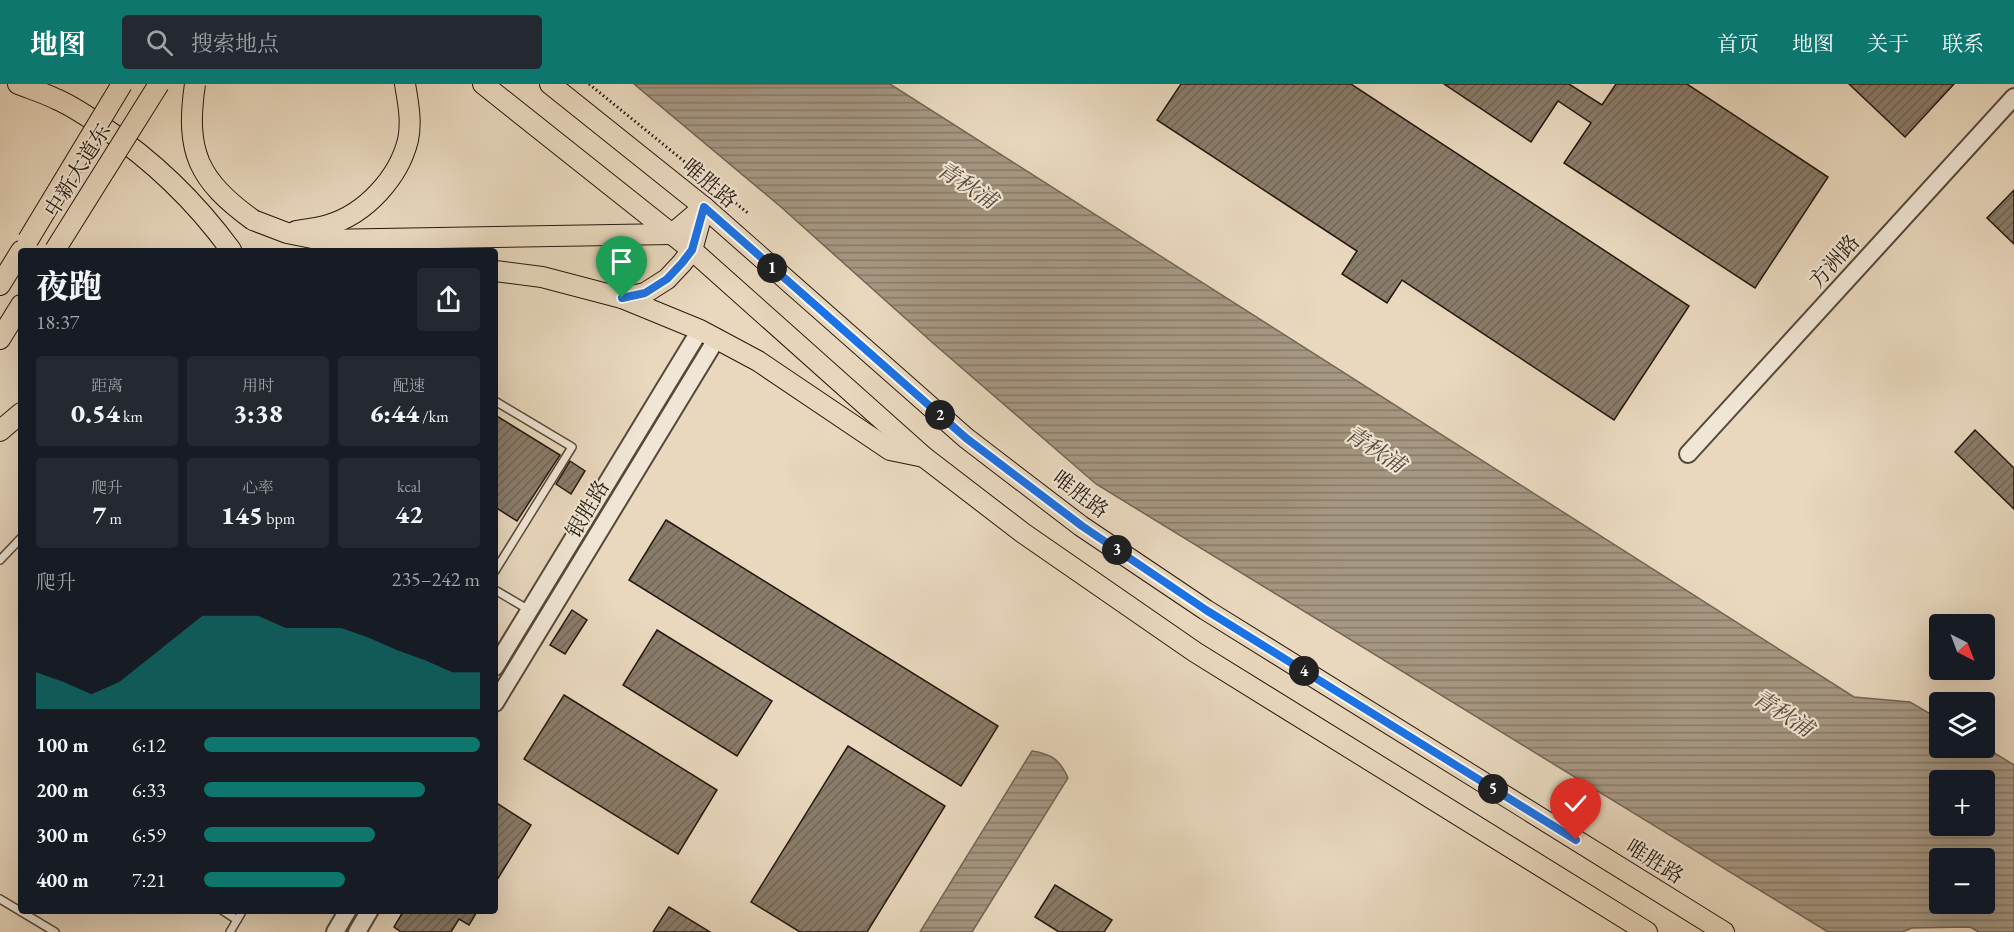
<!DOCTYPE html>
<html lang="zh">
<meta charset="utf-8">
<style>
:root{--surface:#171b24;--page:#242831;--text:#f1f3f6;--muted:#9ea1a6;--accent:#0f766e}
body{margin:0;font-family:"EB Garamond","Noto Serif SC",serif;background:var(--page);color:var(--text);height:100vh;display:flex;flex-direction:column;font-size:22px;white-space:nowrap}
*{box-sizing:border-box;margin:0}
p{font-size:20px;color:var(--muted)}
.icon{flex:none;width:33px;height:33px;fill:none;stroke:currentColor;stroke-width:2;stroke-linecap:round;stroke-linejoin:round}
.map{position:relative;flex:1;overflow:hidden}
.details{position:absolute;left:18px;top:164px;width:480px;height:666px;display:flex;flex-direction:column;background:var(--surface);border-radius:6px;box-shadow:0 6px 24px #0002}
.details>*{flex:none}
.needle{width:39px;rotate:138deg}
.fabs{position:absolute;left:1929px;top:530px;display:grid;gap:12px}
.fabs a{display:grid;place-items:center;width:66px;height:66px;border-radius:6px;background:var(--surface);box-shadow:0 6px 24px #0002;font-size:30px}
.pin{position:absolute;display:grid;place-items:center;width:51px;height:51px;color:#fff;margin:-62px -26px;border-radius:50% 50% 50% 0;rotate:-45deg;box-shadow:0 0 6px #0007}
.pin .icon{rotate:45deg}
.km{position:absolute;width:30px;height:30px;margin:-15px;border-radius:50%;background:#222;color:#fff;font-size:16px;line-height:30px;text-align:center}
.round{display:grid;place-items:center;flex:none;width:63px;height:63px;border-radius:6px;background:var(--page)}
.headline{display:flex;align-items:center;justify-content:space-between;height:102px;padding:0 18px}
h1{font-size:33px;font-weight:800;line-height:45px}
.stats{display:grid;grid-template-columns:repeat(3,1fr);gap:9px;height:102px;padding:6px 18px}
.stats div{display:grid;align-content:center;border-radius:6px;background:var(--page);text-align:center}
.stats b{font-size:26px;font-weight:800}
.stats small{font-size:16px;font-weight:400}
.stats p{font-size:16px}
.chart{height:168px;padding:12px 18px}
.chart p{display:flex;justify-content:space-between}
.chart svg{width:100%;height:108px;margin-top:6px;fill:var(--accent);opacity:.7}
ul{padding:0 18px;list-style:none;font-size:20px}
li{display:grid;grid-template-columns:96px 72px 1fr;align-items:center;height:45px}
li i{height:15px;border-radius:8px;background:var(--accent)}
header{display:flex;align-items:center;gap:36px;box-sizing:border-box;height:84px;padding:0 30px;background:var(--accent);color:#fff}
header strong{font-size:28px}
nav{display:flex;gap:33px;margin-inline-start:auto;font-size:21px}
.search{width:420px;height:54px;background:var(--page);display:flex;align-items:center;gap:15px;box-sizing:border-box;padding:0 21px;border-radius:6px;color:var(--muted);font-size:22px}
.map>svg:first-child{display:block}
.water{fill:url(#water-rules);stroke:#726554;stroke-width:1.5;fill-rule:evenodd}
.building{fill:url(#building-hatch);stroke:#24190e;stroke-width:1.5}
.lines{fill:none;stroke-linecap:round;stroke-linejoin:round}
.service-casing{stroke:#55493a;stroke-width:10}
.tertiary-casing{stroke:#55493a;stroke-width:20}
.primary-casing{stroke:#24190e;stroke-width:22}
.path{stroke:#24190e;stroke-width:3;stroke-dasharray:1.5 3;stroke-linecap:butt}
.service{stroke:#f1e6d5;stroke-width:7}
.tertiary{stroke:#f1e6d5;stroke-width:16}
.primary{stroke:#e9d8be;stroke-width:20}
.primary-bridge-casing{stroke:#24190e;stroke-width:22;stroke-linecap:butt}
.primary-bridge{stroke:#e9d8be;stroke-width:20}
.route-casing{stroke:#fff;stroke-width:12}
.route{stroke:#1a73e8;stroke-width:8}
.labels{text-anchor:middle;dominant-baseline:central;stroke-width:4.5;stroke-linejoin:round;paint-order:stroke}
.street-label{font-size:21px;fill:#24190e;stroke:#f1e6d5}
.water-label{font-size:22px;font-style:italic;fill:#584b3c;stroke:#f1e6d5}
</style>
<header>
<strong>地图</strong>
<div class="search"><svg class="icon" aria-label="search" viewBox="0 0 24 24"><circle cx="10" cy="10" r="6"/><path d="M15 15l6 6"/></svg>搜索地点</div>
<nav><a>首页</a><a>地图</a><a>关于</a><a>联系</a></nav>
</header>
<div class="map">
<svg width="2014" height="848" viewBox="0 0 2014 848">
<defs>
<pattern id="water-rules" width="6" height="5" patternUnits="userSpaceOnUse" patternTransform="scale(1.5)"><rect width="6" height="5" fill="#a69782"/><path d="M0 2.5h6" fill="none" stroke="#877a69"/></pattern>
<pattern id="building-hatch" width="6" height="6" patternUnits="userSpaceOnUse" patternTransform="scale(1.5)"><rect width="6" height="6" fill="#8a7c6a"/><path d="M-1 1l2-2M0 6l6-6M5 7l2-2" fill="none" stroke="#716556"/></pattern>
</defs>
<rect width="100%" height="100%" fill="#e9d8be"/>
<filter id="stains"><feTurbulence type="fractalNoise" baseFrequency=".00333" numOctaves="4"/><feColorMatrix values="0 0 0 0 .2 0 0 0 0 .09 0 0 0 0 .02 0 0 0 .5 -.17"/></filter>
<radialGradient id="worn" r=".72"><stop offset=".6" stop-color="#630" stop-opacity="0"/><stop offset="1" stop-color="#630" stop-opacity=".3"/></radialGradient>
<g class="water">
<path d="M634 0H890L1854 613 1910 618 1939 635 1940 663H1985L2014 681V848H1979L1970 843 1912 844 1902 848H1828L1096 400 934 260 781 123ZM1940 696H1984V741H1940ZM1940 774H1984V819H1940Z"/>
<path d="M1032 667C1052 670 1060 676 1068 694L972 848H920Z"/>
</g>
<g class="building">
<path d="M1181 0H1351L1689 222 1614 336 1402 196 1387 219 1342 190 1357 167 1157 36Z"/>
<path d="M1444 0H1569L1602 21 1616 0H1687L1828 93 1755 204 1564 79 1591 39 1558 17 1531 58Z"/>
<path d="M1849 0H1954L1905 53Z"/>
<path d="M2014 106V160L1987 134Z"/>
<path d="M495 331 560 371 517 437 495 423Z"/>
<path d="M1975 346 2014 384V425L1955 368Z"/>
<path d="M570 377 585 387 571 410 556 400Z"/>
<path d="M666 436 998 642 961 702 629 496Z"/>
<path d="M572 526 587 536 565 570 550 561Z"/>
<path d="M657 546 772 617 737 672 623 601Z"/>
<path d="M564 611 717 706 678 770 524 675Z"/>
<path d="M848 662 945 722 867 848H800L751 818Z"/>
<path d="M495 718 531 741 495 799Z"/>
<path d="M1055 801 1112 836 1104 848H1059L1035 833Z"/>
<path d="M669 823 710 848H653Z"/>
<path d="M404 826H478L469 841 459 835 451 848H401L394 843Z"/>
</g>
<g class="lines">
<g class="service-casing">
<g id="service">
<path d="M495 317 572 363 495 487"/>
<path d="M0 476 21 454"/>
<path d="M495 506 529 526"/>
<path d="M0 815 55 848"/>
<path d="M222 826 237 836"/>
<path d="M230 848 243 826"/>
</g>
</g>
<g class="tertiary-casing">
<g id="tertiary">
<path d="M1688 370 2014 13"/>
<path d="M495 583 700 246"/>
<path d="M495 619 717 254"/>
<path d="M335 848 348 826"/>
<path d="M357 848 370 826"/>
</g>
</g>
<g class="primary-casing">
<g id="primary">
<path d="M18 0C31 5 44 9 56 15 73 22 88 33 103 43 154 77 195 117 231 166"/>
<path d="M483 0 692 166 924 373 1023 449 1195 568 1647 848"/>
<path d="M550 0 704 123 966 354 1081 442 1206 526 1724 848"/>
<path d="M253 136 287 149 322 156 672 150 704 123"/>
<path d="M296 147C307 145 318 144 328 141 366 130 399 93 408 56 412 37 408 18 405 0"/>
<path d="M495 187 542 193 622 214 700 246 758 277 890 366 924 373"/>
<path d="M0 201 21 167"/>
<path d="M622 214 645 209 667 195 682 179 692 166 704 123"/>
<path d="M0 255 21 221"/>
<path d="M0 347 21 329"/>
</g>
</g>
<path class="path" d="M589 0 749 130"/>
<use href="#service" class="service"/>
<use href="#tertiary" class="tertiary"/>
<use href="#primary" class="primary"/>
<g class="primary-bridge-casing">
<g id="primary-bridge">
<path d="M195 0C185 68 198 96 253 136"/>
<path d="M28 156 122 0"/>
<path d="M55 166 159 0"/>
</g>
</g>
<use href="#primary-bridge" class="primary-bridge"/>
</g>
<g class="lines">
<g class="route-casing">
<path id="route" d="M622 214 645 209 667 195 682 179 692 166 704 123 966 354 1082 442 1206 526 1576 756"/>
</g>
<use href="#route" class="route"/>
</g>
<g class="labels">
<g class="street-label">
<text transform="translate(77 86) rotate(-58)">中新大道东</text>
<text transform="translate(710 99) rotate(40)">唯胜路</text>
<text transform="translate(1834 177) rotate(-48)">方洲路</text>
<text transform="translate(1081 410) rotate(37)">唯胜路</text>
<text transform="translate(587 425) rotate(-59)">银胜路</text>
<text transform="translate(1655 777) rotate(32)">唯胜路</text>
</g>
<g class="water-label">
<text transform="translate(967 101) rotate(33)">青秋浦</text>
<text transform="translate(1375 365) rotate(33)">青秋浦</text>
<text transform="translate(1783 629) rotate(33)">青秋浦</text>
</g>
</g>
<rect width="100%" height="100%" filter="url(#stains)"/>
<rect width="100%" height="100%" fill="url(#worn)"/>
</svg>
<div class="fabs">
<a><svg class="needle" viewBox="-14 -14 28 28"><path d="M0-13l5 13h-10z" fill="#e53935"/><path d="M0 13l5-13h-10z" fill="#9ea1a6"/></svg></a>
<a><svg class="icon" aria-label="layers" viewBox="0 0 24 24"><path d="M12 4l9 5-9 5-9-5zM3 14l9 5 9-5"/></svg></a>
<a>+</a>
<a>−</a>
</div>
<div class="pin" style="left:622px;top:214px;background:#1e9e55"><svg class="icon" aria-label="arrive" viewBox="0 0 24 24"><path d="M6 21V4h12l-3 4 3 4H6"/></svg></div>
<div class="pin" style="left:1576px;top:756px;background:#d93025"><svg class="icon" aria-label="check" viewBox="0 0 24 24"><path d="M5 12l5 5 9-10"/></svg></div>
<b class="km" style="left:772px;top:184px">1</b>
<b class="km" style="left:940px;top:331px">2</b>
<b class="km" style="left:1117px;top:466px">3</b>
<b class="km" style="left:1304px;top:587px">4</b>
<b class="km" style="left:1493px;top:705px">5</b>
<section class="details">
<div class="headline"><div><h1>夜跑</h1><p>18:37</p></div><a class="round"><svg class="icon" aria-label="share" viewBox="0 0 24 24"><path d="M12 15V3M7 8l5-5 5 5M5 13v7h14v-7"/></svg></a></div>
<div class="stats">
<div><p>距离</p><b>0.54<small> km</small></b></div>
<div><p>用时</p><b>3:38</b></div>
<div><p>配速</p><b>6:44<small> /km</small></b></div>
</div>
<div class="stats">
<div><p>爬升</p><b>7<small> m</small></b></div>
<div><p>心率</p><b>145<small> bpm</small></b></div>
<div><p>kcal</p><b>42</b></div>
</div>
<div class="chart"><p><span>爬升</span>235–242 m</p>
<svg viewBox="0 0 160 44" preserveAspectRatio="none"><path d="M0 44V29L10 33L20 38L30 33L40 24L50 15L60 6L70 6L80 6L90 11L100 11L110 11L120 15L130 20L140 24L150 29L160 29V44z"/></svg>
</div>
<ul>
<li><b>100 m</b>6:12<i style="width:100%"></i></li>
<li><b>200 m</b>6:33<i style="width:80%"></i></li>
<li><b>300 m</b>6:59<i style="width:62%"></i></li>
<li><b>400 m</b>7:21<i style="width:51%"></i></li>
</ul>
</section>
</div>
